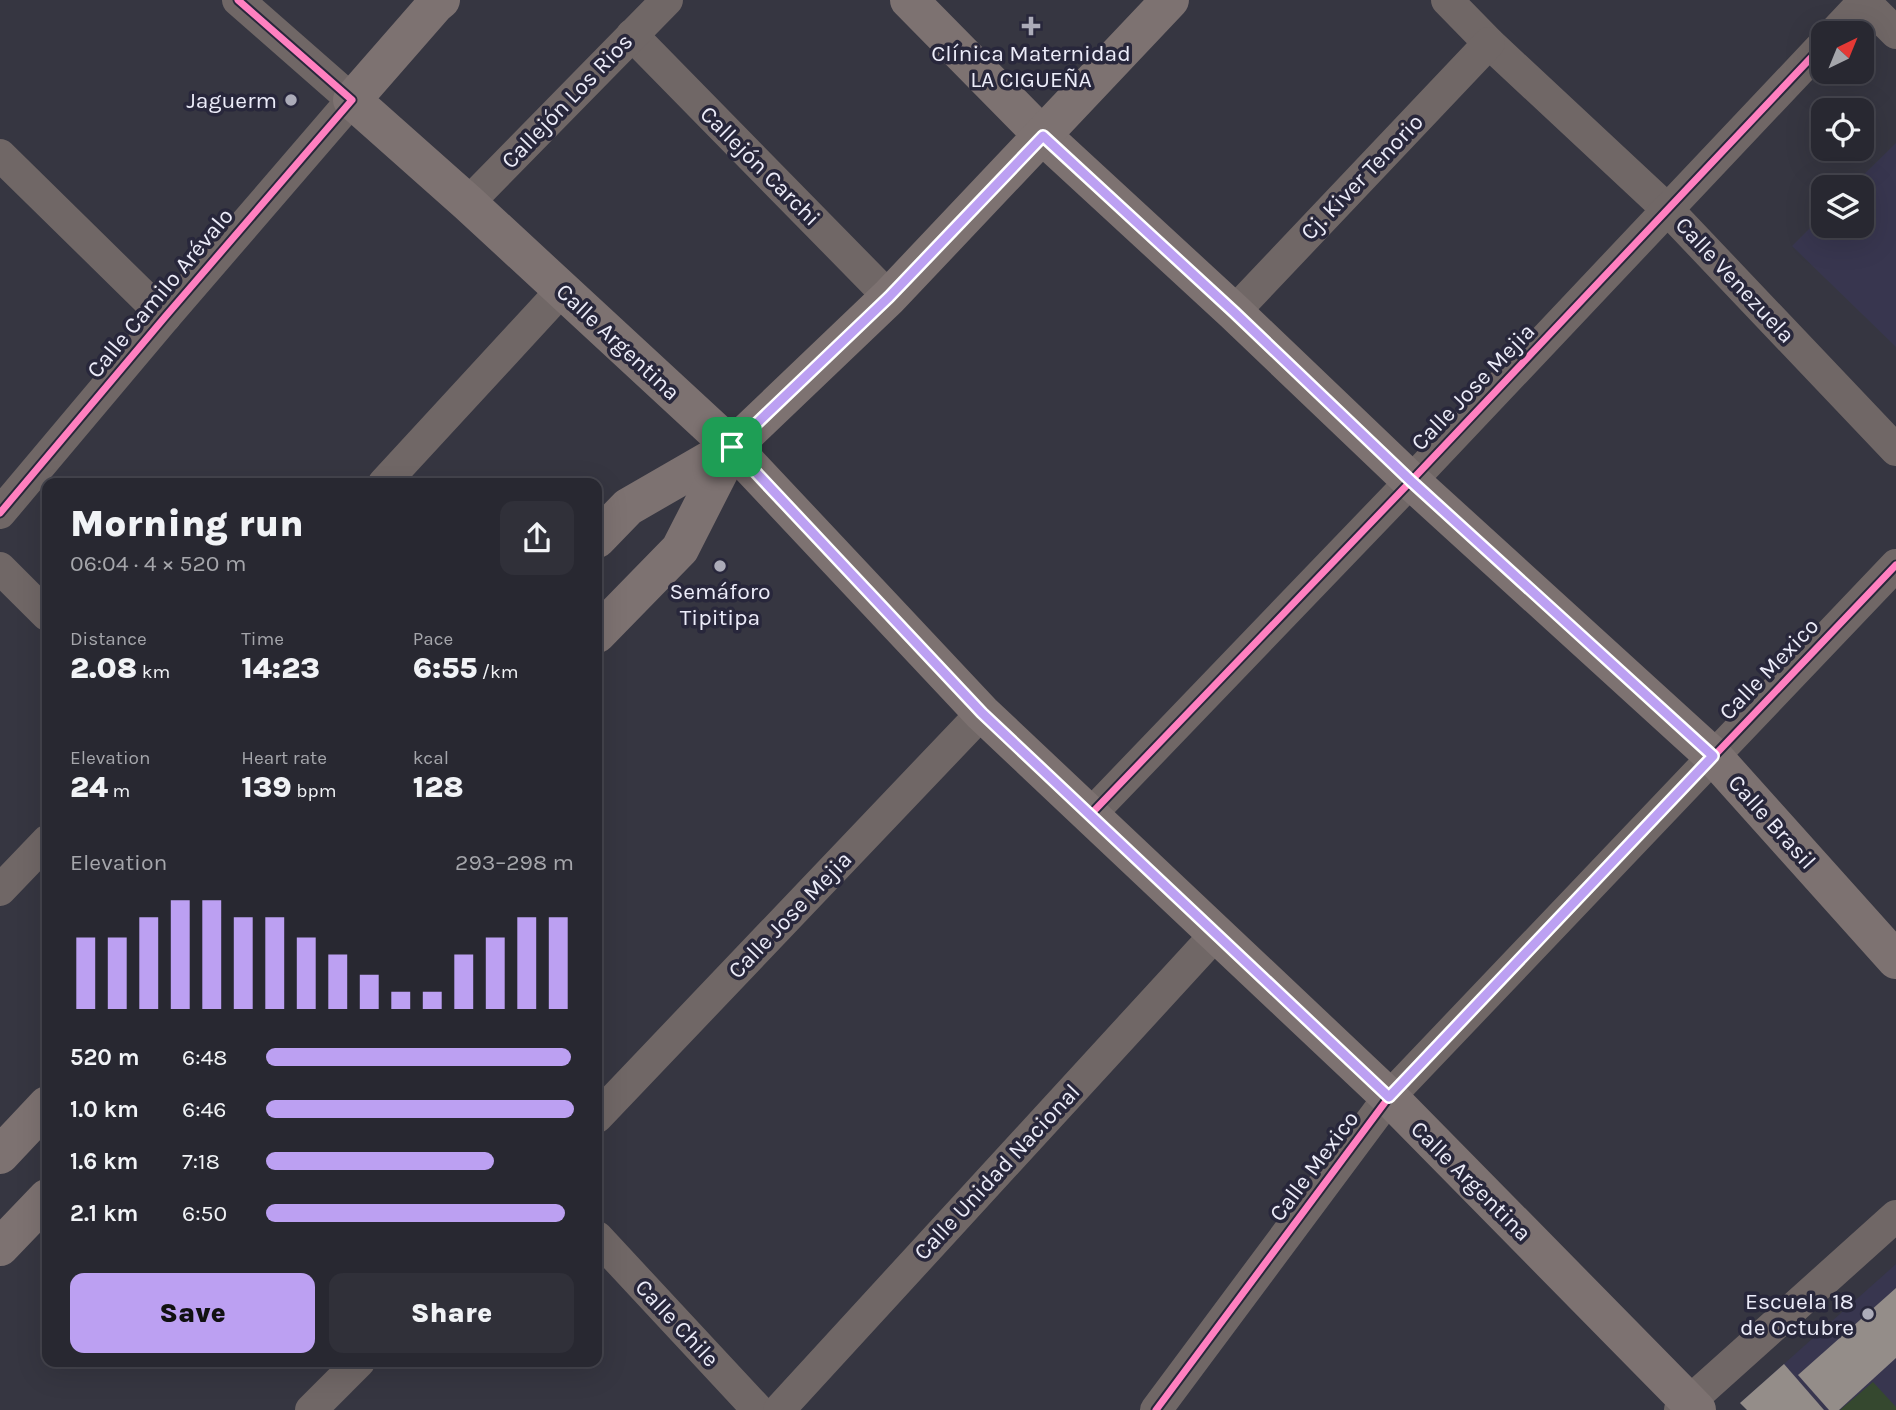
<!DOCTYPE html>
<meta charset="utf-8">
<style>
:root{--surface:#282831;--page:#303039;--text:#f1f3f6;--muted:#a5a6ab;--line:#44444d;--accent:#bca0f2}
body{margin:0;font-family:Karla,sans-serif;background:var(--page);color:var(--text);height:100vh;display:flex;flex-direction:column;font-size:26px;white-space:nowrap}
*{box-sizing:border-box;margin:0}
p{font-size:23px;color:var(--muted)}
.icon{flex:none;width:38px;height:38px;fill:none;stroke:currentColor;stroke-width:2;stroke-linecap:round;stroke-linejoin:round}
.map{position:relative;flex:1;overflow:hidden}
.side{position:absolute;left:42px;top:478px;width:560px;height:889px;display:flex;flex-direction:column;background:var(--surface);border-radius:14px;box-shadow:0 7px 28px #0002,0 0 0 2px var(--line)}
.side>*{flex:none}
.needle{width:46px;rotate:43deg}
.fabs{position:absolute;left:1811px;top:21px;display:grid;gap:14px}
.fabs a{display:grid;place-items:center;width:63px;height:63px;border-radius:14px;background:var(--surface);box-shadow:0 7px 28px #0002,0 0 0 2px var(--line);font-size:35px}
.pin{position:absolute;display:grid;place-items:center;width:60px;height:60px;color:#fff;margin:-30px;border-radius:14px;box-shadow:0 4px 10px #0006}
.round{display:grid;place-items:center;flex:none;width:74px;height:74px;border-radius:14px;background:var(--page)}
.overview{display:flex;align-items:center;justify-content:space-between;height:119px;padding:0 28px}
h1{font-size:38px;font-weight:800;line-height:52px}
.stats{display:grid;grid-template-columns:repeat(3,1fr);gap:10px;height:119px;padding:7px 28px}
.stats div{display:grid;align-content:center}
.stats b{font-size:30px;font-weight:800}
.stats small{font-size:19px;font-weight:400}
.stats p{font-size:19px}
.chart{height:196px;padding:14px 28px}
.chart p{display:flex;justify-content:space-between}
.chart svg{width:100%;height:126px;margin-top:7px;stroke:var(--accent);stroke-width:6}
.button{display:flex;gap:14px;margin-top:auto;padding:14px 28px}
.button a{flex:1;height:80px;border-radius:14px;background:var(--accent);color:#111;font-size:28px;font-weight:800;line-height:80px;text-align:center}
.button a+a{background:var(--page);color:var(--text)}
ul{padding:0 28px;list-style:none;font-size:23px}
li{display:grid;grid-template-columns:112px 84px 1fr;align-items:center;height:52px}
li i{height:18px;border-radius:9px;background:var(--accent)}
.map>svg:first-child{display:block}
.built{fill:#38364f}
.green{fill:#35482f}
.building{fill:#948d89}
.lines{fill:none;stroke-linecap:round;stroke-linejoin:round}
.street{stroke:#706766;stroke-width:32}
.secondary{stroke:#7d7271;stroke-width:38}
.cycleway-casing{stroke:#28273b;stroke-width:11}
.cycleway{stroke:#ff80c0;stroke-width:7}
.route-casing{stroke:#fff;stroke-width:14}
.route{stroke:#bca0f2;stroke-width:9}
.poi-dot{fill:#acacb9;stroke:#28273b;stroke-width:2.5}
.labels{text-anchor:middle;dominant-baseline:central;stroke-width:7;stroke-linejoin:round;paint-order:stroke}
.poi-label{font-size:23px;fill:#ececf9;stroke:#28273b}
.street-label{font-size:23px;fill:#ececf9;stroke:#28273b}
</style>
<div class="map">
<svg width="1896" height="1410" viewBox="0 0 1896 1410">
<rect width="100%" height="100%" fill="#363641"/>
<g class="built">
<path d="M1896 143V347L1792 246 1823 215 1824 226H1862V187H1851Z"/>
<path d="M1896 1264V1410H1747L1740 1403Z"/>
</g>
<path class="green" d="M1873 1382 1896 1407V1410H1840Z"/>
<g class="building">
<path d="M1896 1288V1358L1839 1410H1829L1798 1375Z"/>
<path d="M1784 1364 1824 1410H1747L1740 1403Z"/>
</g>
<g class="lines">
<g class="street">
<path d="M1447 0 1489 43 1668 210 1896 450"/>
<path d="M1863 0 1896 33"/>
<path d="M1834 33 1865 0"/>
<path d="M632 35 889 297"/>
<path d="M0 155 165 317"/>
<path d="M468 203 667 0"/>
<path d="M1234 312 1489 43"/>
<path d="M384 483 562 290"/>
<path d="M0 513 165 317 352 100 238 0"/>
<path d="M0 568 47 615"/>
<path d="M1090 815 1411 481 1824 44"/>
<path d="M0 890 47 841"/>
<path d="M597 1117 982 713"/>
<path d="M597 1237 758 1410"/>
<path d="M311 1410 359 1362"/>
<path d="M779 1410 1216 934"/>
<path d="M1156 1410 1389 1097 1896 565"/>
<path d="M1680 1410 1896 1216"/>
</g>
<g class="secondary">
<path d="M441 0 435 5 352 100 468 203 732 447 982 713 1389 1097 1697 1410"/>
<path d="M909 0 1043 136 1234 312 1411 481 1713 756 1896 960"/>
<path d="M597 539 628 507 732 447 889 297 1170 0"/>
<path d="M597 634 680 549 732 447"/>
<path d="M0 1155 47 1105"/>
<path d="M0 1247 47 1198"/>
</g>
<g class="cycleway-casing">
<g id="cycleway">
<path d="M0 513 165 317 352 100 238 0"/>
<path d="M1090 815 1411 481 1824 44"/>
<path d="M1156 1410 1389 1097 1896 565"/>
</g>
</g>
<use href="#cycleway" class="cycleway"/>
</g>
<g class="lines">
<g class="route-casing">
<path id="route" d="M1043 136 1234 312 1411 481 1713 756 1389 1097 982 713 732 447 889 297Z"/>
</g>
<use href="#route" class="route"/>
</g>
<g class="poi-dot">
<path d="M1027.5 15.5h7v7h7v7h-7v7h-7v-7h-7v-7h7z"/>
<circle cx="291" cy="100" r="7"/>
<circle cx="720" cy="566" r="7"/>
<circle cx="1868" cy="1314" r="7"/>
</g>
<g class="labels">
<g class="poi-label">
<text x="1031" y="53">Clínica Maternidad<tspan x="1031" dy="26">LA CIGUEÑA</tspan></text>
<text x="277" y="100" text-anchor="end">Jaguerm</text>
<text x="720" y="591">Semáforo<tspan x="720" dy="26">Tipitipa</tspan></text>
<text x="1854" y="1301" text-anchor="end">Escuela 18<tspan x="1854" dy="26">de Octubre</tspan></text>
</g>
<g class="street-label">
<text transform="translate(567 101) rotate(-46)">Callejón Los Rios</text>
<text transform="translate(760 166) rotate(45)">Callejón Carchi</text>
<text transform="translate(1362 177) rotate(-46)">Cj. Kiver Tenorio</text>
<text transform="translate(1735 280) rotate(47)">Calle Venezuela</text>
<text transform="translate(160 293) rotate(-50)">Calle Camilo Arévalo</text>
<text transform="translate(618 342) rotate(43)">Calle Argentina</text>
<text transform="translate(1473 387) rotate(-46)">Calle Jose Mejia</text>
<text transform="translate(1769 669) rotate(-46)">Calle Mexico</text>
<text transform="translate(1772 822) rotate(48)">Calle Brasil</text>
<text transform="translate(790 915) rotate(-46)">Calle Jose Mejia</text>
<text transform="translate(1314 1166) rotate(-53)">Calle Mexico</text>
<text transform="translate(997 1172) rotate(-47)">Calle Unidad Nacional</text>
<text transform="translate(1471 1181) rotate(45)">Calle Argentina</text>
<text transform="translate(677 1323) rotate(47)">Calle Chile</text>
</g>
</g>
</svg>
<div class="fabs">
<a><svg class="needle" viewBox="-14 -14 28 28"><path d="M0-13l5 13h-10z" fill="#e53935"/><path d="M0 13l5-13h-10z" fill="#a5a6ab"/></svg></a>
<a><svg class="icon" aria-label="locate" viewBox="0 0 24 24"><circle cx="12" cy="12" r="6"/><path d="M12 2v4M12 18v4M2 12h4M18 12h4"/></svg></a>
<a><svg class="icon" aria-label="layers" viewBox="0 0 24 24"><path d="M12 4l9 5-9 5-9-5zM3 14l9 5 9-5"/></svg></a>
</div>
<div class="pin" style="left:732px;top:447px;background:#1e9e55"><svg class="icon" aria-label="arrive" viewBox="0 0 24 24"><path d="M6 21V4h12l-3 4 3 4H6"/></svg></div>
<section class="side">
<div class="overview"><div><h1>Morning run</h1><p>06:04 · 4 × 520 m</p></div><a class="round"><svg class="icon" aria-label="share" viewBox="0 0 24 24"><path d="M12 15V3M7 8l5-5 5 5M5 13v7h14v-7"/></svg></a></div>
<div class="stats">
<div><p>Distance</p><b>2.08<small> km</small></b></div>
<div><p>Time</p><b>14:23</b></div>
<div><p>Pace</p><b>6:55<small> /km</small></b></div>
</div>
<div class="stats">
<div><p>Elevation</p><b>24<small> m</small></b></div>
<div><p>Heart rate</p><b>139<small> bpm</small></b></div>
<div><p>kcal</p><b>128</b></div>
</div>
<div class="chart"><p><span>Elevation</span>293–298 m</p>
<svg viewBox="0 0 160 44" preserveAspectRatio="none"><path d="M5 44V19M15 44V19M25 44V12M35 44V6M45 44V6M55 44V12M65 44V12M75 44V19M85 44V25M95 44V32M105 44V38M115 44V38M125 44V25M135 44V19M145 44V12M155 44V12"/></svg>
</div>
<ul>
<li><b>520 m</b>6:48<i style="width:99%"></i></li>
<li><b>1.0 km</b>6:46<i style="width:100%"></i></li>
<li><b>1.6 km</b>7:18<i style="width:74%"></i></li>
<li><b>2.1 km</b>6:50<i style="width:97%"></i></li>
</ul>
<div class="button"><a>Save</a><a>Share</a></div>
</section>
</div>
